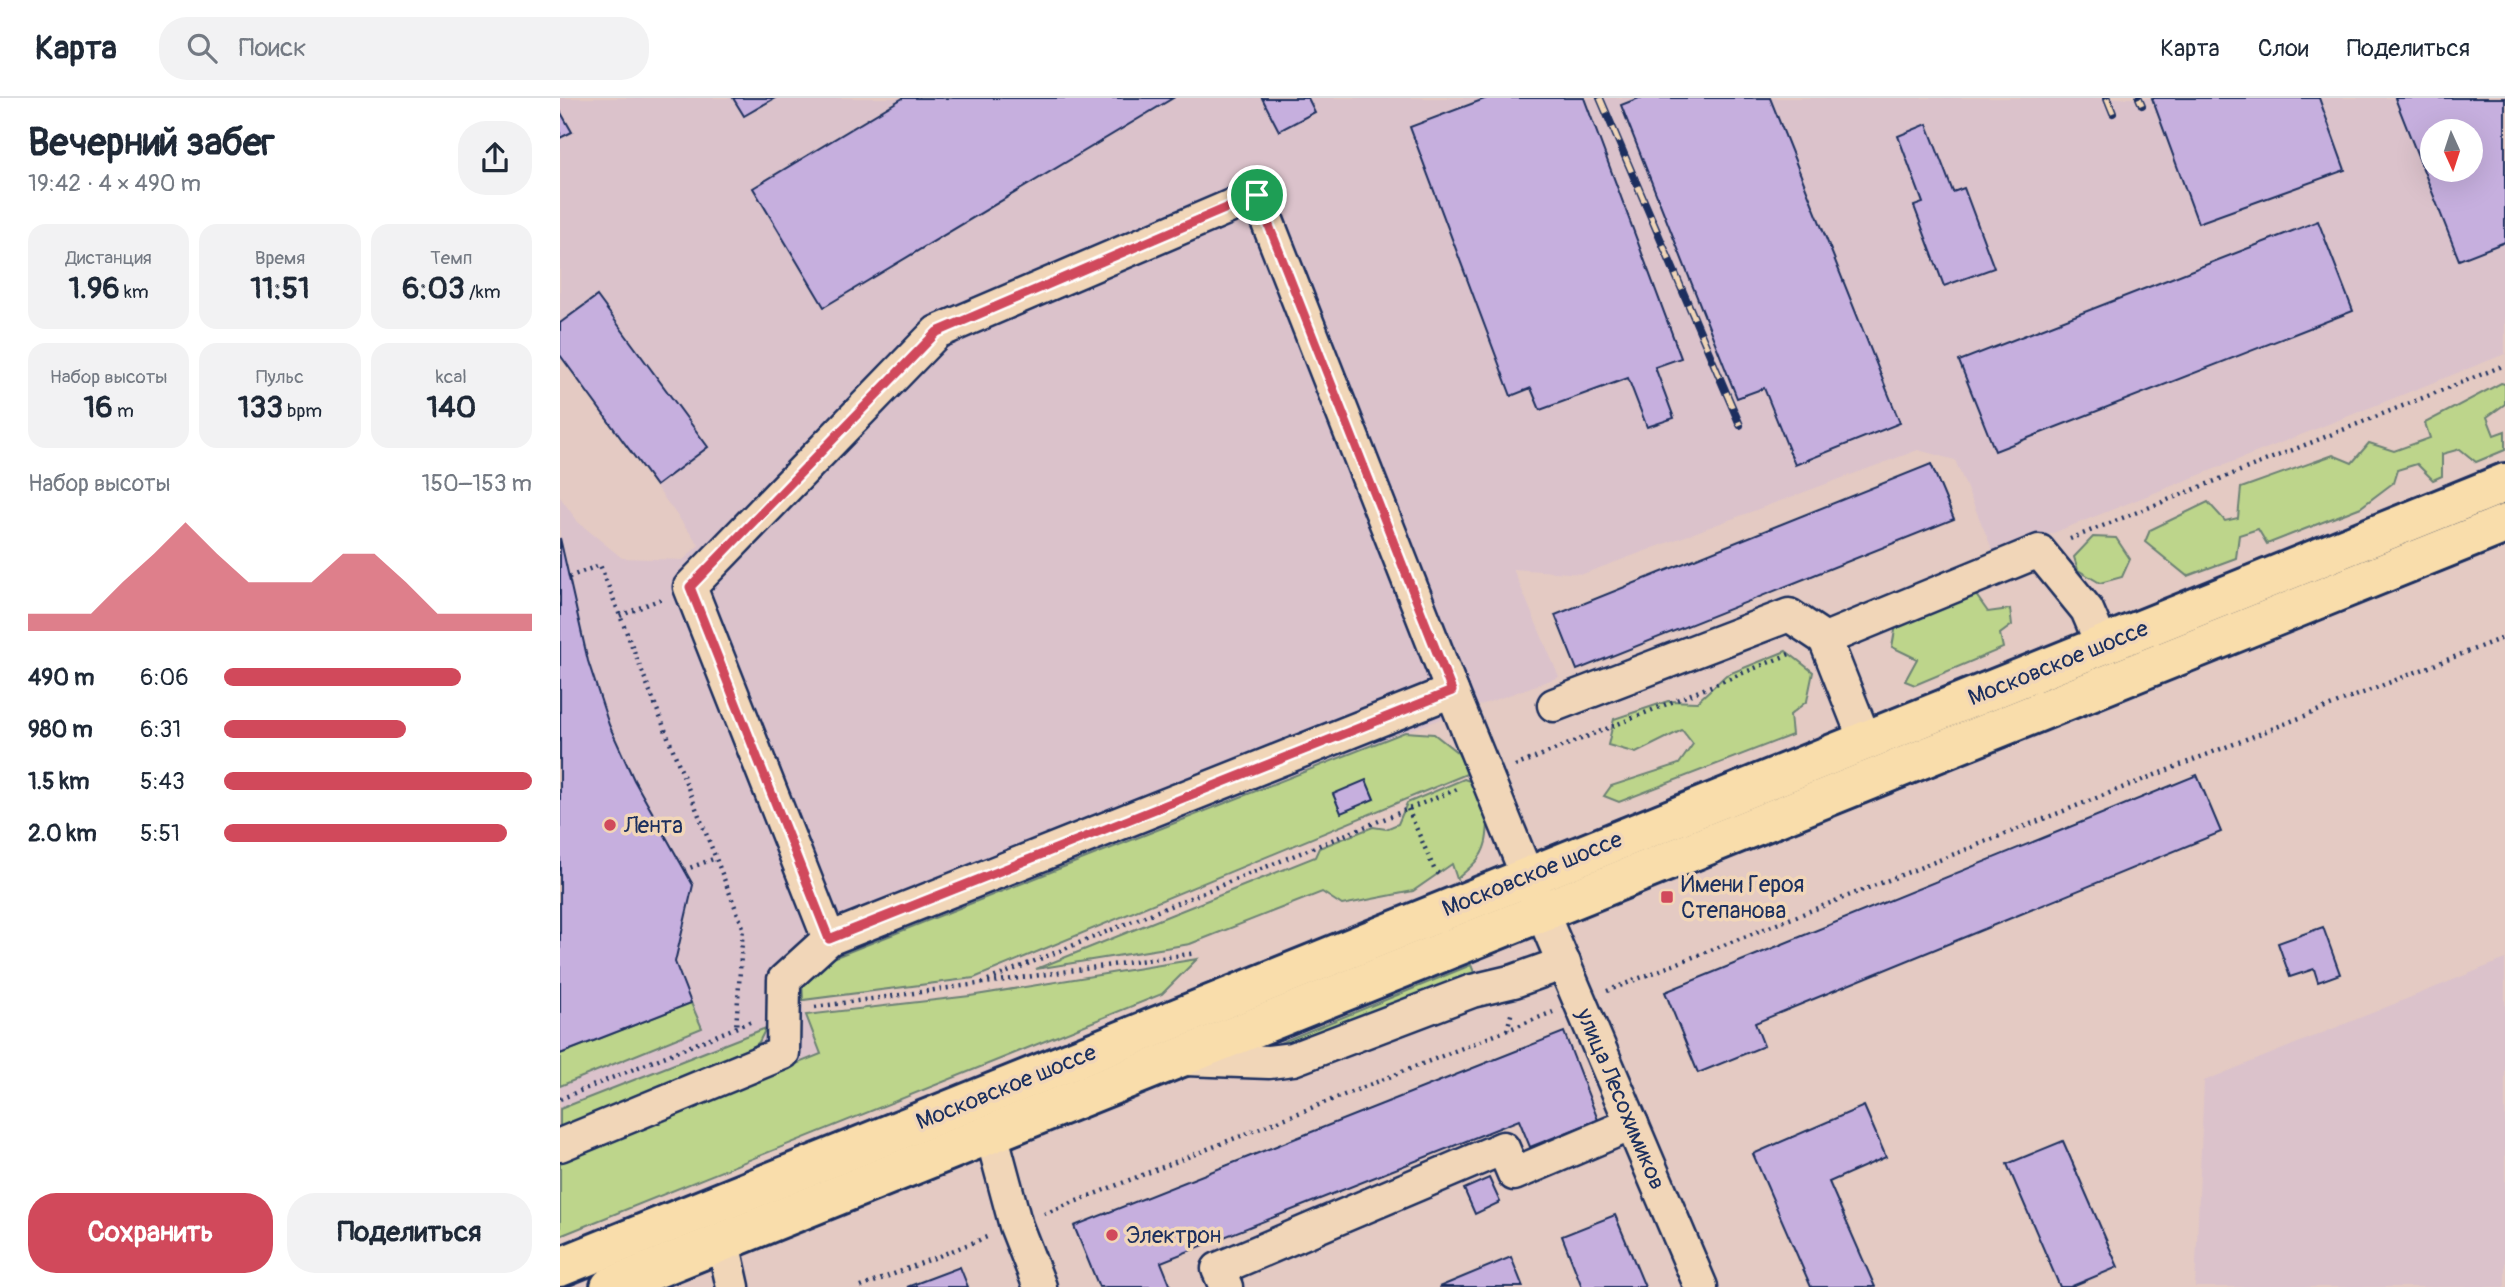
<!DOCTYPE html>
<html lang="ru">
<meta charset="utf-8">
<style>
:root{--surface:#fff;--page:#f2f2f3;--text:#1f2937;--muted:#747a83;--line:#e0e1e3;--accent:#d1495b}
body{margin:0;font-family:Pangolin,sans-serif;background:var(--page);color:var(--text);height:100vh;display:flex;flex-direction:column;font-size:26px;white-space:nowrap}
*{box-sizing:border-box;margin:0}
p{font-size:23px;color:var(--muted)}
.icon{flex:none;width:38px;height:38px;fill:none;stroke:currentColor;stroke-width:2;stroke-linecap:round;stroke-linejoin:round}
.map{position:relative;flex:1;overflow:hidden}
.side{display:flex;flex-direction:column;background:var(--surface);width:560px}
.side>*{flex:none}
.needle{width:46px;rotate:177deg}
.tools{position:absolute;left:1860px;top:21px;display:grid;gap:14px}
.tools a{display:grid;place-items:center;width:63px;height:63px;border-radius:50%;background:var(--surface);box-shadow:0 7px 28px #0002;font-size:35px}
.pin{position:absolute;display:grid;place-items:center;width:60px;height:60px;color:#fff;margin:-30px;border:4px solid #fff;border-radius:50%;box-shadow:0 2px 7px #0007}
.round{display:grid;place-items:center;flex:none;width:74px;height:74px;border-radius:28px;background:var(--page)}
.headline{display:flex;align-items:center;justify-content:space-between;height:119px;padding:0 28px}
h1{font-size:38px;font-weight:700;line-height:52px}
.stats{display:grid;grid-template-columns:repeat(3,1fr);gap:10px;height:119px;padding:7px 28px}
.stats div{display:grid;align-content:center;border-radius:18px;background:var(--page);text-align:center}
.stats b{font-size:30px;font-weight:700}
.stats small{font-size:19px;font-weight:400}
.stats p{font-size:19px}
.chart{height:196px;padding:14px 28px}
.chart p{display:flex;justify-content:space-between}
.chart svg{width:100%;height:126px;margin-top:7px;fill:var(--accent);opacity:.7}
.cta{display:flex;gap:14px;margin-top:auto;padding:14px 28px}
.cta a{flex:1;height:80px;border-radius:28px;background:var(--accent);color:#fff;font-size:28px;font-weight:700;line-height:80px;text-align:center}
.cta a+a{background:var(--page);color:var(--text)}
ul{padding:0 28px;list-style:none;font-size:23px}
li{display:grid;grid-template-columns:112px 84px 1fr;align-items:center;height:52px}
li i{height:18px;border-radius:9px;background:var(--accent)}
header{display:flex;align-items:center;gap:42px;box-sizing:border-box;height:98px;padding:0 35px;background:var(--surface);border-bottom:2px solid var(--line)}
header strong{font-size:33px}
nav{display:flex;gap:38px;margin-inline-start:auto;font-size:24px}
.search{width:490px;height:63px;background:var(--page);display:flex;align-items:center;gap:18px;box-sizing:border-box;padding:0 24px;border-radius:28px;color:var(--muted);font-size:26px}
main{display:flex;flex:1;min-height:0}
.map>svg:first-child{display:block}
.built{fill:#dbc2cb;fill-rule:evenodd}
.green{fill:#bdd58b;stroke:#6c8274;stroke-width:2}
.building{fill:#c6afde;stroke:#1b2f5e;stroke-width:2;fill-rule:evenodd}
.lines{fill:none;stroke-linecap:round;stroke-linejoin:round}
.minor-casing{stroke:#1b2f5e;stroke-width:37}
.major-casing{stroke:#1b2f5e;stroke-width:44}
.path{stroke:#1b2f5e;stroke-width:4.5;stroke-dasharray:2 5;stroke-linecap:butt}
.minor{stroke:#f1d6b8;stroke-width:32}
.major{stroke:#f9ddab;stroke-width:38}
.rail-casing{stroke:#1b2f5e;stroke-width:8}
.rail{stroke:#f1d6b8;stroke-width:5;stroke-dasharray:16;stroke-linecap:butt}
.route-casing{stroke:#fff;stroke-width:14}
.route{stroke:#d1495b;stroke-width:9}
.poi-dot{fill:#d1495b;stroke:#f1d6b8;stroke-width:2.5}
.labels{text-anchor:middle;dominant-baseline:central;stroke-width:7;stroke-linejoin:round;paint-order:stroke}
.street-label{font-size:23px;fill:#1b2f5e;stroke:#f1d6b8}
.poi-label{font-size:23px;fill:#1b2f5e;stroke:#f1d6b8;text-anchor:start}
</style>
<header>
<strong>Карта</strong>
<div class="search"><svg class="icon" aria-label="search" viewBox="0 0 24 24"><circle cx="10" cy="10" r="6"/><path d="M15 15l6 6"/></svg>Поиск</div>
<nav><a>Карта</a><a>Слои</a><a>Поделиться</a></nav>
</header>
<main>
<section class="side">
<div class="headline"><div><h1>Вечерний забег</h1><p>19:42 · 4 × 490 m</p></div><a class="round"><svg class="icon" aria-label="share" viewBox="0 0 24 24"><path d="M12 15V3M7 8l5-5 5 5M5 13v7h14v-7"/></svg></a></div>
<div class="stats">
<div><p>Дистанция</p><b>1.96<small> km</small></b></div>
<div><p>Время</p><b>11:51</b></div>
<div><p>Темп</p><b>6:03<small> /km</small></b></div>
</div>
<div class="stats">
<div><p>Набор высоты</p><b>16<small> m</small></b></div>
<div><p>Пульс</p><b>133<small> bpm</small></b></div>
<div><p>kcal</p><b>140</b></div>
</div>
<div class="chart"><p><span>Набор высоты</span>150–153 m</p>
<svg viewBox="0 0 160 44" preserveAspectRatio="none"><path d="M0 44V38L10 38L20 38L30 27L40 17L50 6L60 17L70 27L80 27L90 27L100 17L110 17L120 27L130 38L140 38L150 38L160 38V44z"/></svg>
</div>
<ul>
<li><b>490 m</b>6:06<i style="width:77%"></i></li>
<li><b>980 m</b>6:31<i style="width:59%"></i></li>
<li><b>1.5 km</b>5:43<i style="width:100%"></i></li>
<li><b>2.0 km</b>5:51<i style="width:92%"></i></li>
</ul>
<div class="cta"><a>Сохранить</a><a>Поделиться</a></div>
</section>
<div class="map">
<svg width="1945" height="1189" viewBox="0 0 1945 1189">
<rect width="100%" height="100%" fill="#e4cac3"/>
<filter id="ink" filterUnits="userSpaceOnUse"><feTurbulence type="fractalNoise" baseFrequency=".0143" numOctaves="2"/><feDisplacementMap in="SourceGraphic" scale="14" xChannelSelector="R" yChannelSelector="G"/><feConvolveMatrix kernelMatrix="1 2 1 2 8 2 1 2 1" color-interpolation-filters="sRGB"/></filter>
<g filter="url(#ink)">
<g class="built">
<path d="M0 0H1945V256L1435 458 1395 362 1358 352 1023 476 953 471 999 579 845 634 263 864 242 883 243 911 261 956 0 1061V399L18 424 62 460 123 462 139 447 0 259ZM1872 33H1911V72H1872Z"/>
<path d="M1945 861V1189H1635L1644 983Z"/>
</g>
<g class="green">
<path d="M1941 285 1945 286V306L1927 319 1934 337 1945 333V352L1916 364 1900 351 1882 356V378L1873 382 1857 366 1837 372 1833 385 1801 409 1707 446 1698 431 1679 437 1676 460 1627 478 1585 444 1590 432 1648 404 1665 423 1678 420 1681 390 1773 357 1792 365 1809 345 1834 353 1870 340 1865 325Z"/>
<path d="M1533 439 1556 440 1570 461 1562 479 1540 485 1518 472 1514 459Z"/>
<path d="M1416 497 1428 514 1450 511 1452 527 1440 536 1443 550 1355 587 1345 583 1357 561 1332 549 1336 527Z"/>
<path d="M1226 553 1253 574 1247 603 1230 617 1232 637 1059 704 1044 698 1051 688 1119 666 1133 646 1122 632 1076 655 1048 647 1054 621 1108 603 1137 604 1166 577Z"/>
<path d="M845 634 874 636 898 655 909 675 414 880 243 902 242 883 263 864Z"/>
<path d="M904 681 926 689 933 716C925 726 929 736 925 747 921 762 908 771 897 781L892 766 853 793 782 807 762 794 630 846 476 871 755 759 759 750 813 729 826 731 838 726 847 705Z"/>
<path d="M637 861 602 896 0 1138V1061L261 956 246 917 410 898Z"/>
<path d="M911 867 916 879 720 955 700 953Z"/>
<path d="M131 905 142 930 0 988V956Z"/>
<path d="M206 930 199 944 184 957 0 1031V1011Z"/>
</g>
<g class="building">
<path d="M173 0H215L184 18Z"/>
<path d="M343 0H613L264 209 193 90Z"/>
<path d="M702 0H748L755 14 719 33Z"/>
<path d="M927 0H1024L1121 260 1095 269 1114 320 1087 329 1068 280 980 312 971 290 951 298 850 29Z"/>
<path d="M1079 0H1210L1340 325 1235 367 1204 290 1177 300 1061 7Z"/>
<path d="M1592 0H1759L1785 72 1638 125Z"/>
<path d="M1835 0H1945V144L1899 162ZM1872 33H1911V72H1872Z"/>
<path d="M0 13 12 34 0 40Z"/>
<path d="M1367 26 1393 94 1404 90 1434 170 1384 188 1354 108 1363 105 1338 38Z"/>
<path d="M1758 123 1793 213 1435 353 1399 263Z"/>
<path d="M37 198 148 349 96 388 0 257V225Z"/>
<path d="M1371 366 1394 421 1017 572 995 517Z"/>
<path d="M0 440 28 563 49 627 74 682 133 787 115 864 131 905 0 956Z"/>
<path d="M1637 677 1661 734 1195 925 1204 948 1138 975 1105 894Z"/>
<path d="M806 682 814 701 781 715 773 696Z"/>
<path d="M1763 829 1780 876 1758 884 1754 871 1730 879 1718 845Z"/>
<path d="M1004 934 1038 1022 970 1049 959 1022 601 1164 611 1189H539L514 1128Z"/>
<path d="M1304 1008 1326 1059 1269 1084 1315 1189H1251L1193 1056Z"/>
<path d="M1503 1043 1558 1169 1510 1189H1500L1447 1066Z"/>
<path d="M929 1080 940 1104 915 1116 904 1091Z"/>
<path d="M1055 1117 1085 1189H1022L1002 1138Z"/>
<path d="M951 1159 963 1189H879Z"/>
<path d="M400 1169 408 1189H347Z"/>
</g>
<g class="lines">
<g class="minor-casing">
<g id="minor">
<path d="M1265 541 1305 642"/>
<path d="M994 607 1229 517 1265 541 1479 453 1527 512 1542 547"/>
<path d="M269 841 130 489 377 234 697 97 892 593"/>
<path d="M625 961 709 964 733 961 912 893 954 883 1004 865"/>
<path d="M431 1035 456 1128 480 1189"/>
<path d="M0 1047 223 955 224 882 269 841 892 593 981 812 1141 1189"/>
<path d="M163 1144 173 1189"/>
<path d="M666 1189 658 1171 943 1050 954 1076 1072 1026"/>
</g>
</g>
<g class="major-casing">
<g id="major">
<path d="M0 1169 1945 385"/>
<path d="M50 1189 1945 426"/>
</g>
</g>
<g class="path">
<path d="M1510 441 1945 267"/>
<path d="M9 479 40 467 183 829 176 930"/>
<path d="M60 518 103 500"/>
<path d="M955 668 1232 555"/>
<path d="M848 711 875 773 882 778"/>
<path d="M124 772 156 760"/>
<path d="M428 882 900 690"/>
<path d="M1047 893 1945 539"/>
<path d="M255 909 636 855"/>
<path d="M947 932 952 913"/>
<path d="M0 1001 192 923"/>
<path d="M484 1116 993 914"/>
<path d="M301 1189 427 1139"/>
</g>
<use href="#minor" class="minor"/>
<use href="#major" class="major"/>
<g class="rail-casing">
<g id="rail">
<path d="M1040 0 1180 327"/>
<path d="M1547 0 1553 15"/>
<path d="M1579 0 1582 7"/>
</g>
</g>
<use href="#rail" class="rail"/>
</g>
</g>
<g class="lines" filter="url(#ink)">
<g class="route-casing">
<path id="route" d="M697 97 892 593 269 841 130 489 377 234Z"/>
</g>
<use href="#route" class="route"/>
</g>
<g class="poi-dot">
<circle cx="50" cy="727" r="7"/>
<rect x="1100" y="792" width="14" height="14" rx="3.5"/>
<circle cx="552" cy="1137" r="7"/>
</g>
<g class="labels">
<g class="street-label">
<text transform="translate(1498 565) rotate(-22)">Московское шоссе</text>
<text transform="translate(972 776) rotate(-22)">Московское шоссе</text>
<text transform="translate(446 989) rotate(-22)">Московское шоссе</text>
<text transform="translate(1061 1001) rotate(67)">улица Лесохимиков</text>
</g>
<g class="poi-label">
<text x="64" y="727">Лента</text>
<text x="1121" y="786">Имени Героя<tspan x="1121" dy="26">Степанова</tspan></text>
<text x="566" y="1137">Электрон</text>
</g>
</g>
</svg>
<div class="tools">
<a><svg class="needle" viewBox="-14 -14 28 28"><path d="M0-13l5 13h-10z" fill="#e53935"/><path d="M0 13l5-13h-10z" fill="#747a83"/></svg></a>
</div>
<div class="pin" style="left:697px;top:97px;background:#1e9e55"><svg class="icon" aria-label="arrive" viewBox="0 0 24 24"><path d="M6 21V4h12l-3 4 3 4H6"/></svg></div>
</div>
</main>
